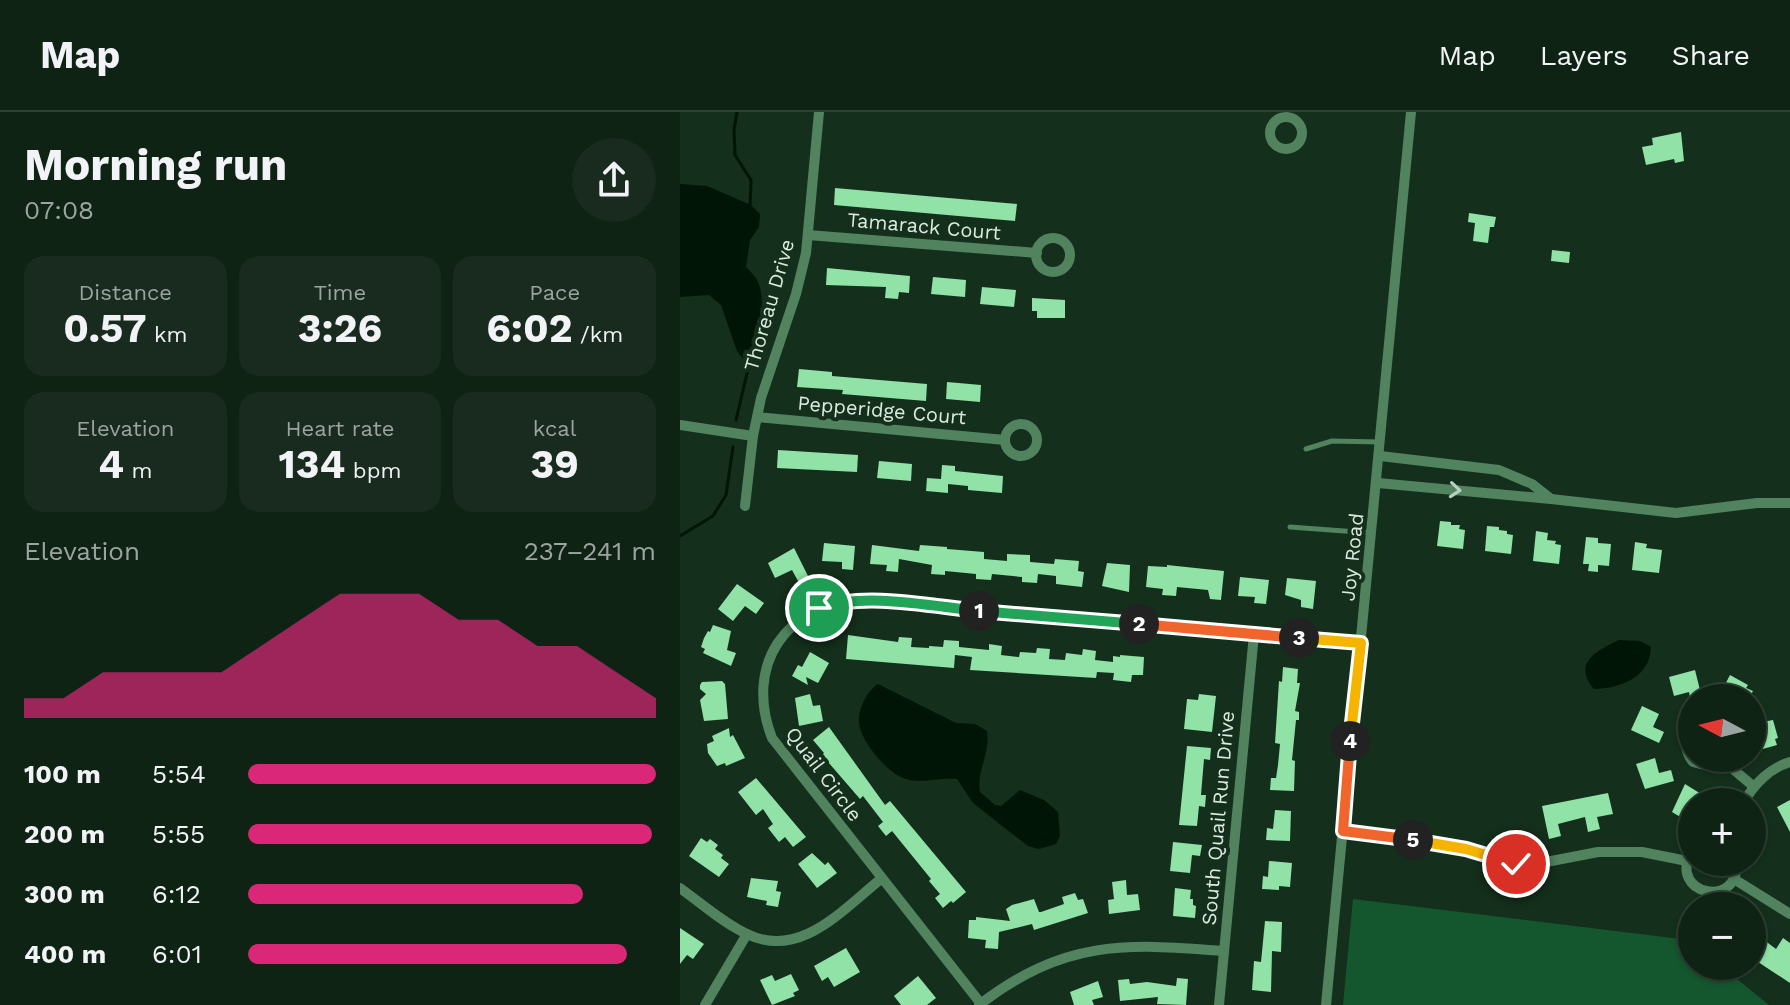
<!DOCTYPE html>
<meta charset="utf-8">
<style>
:root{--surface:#0f2315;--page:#182b1e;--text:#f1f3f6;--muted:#9ba4a0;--line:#2f4034;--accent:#db2777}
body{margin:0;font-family:"Work Sans",sans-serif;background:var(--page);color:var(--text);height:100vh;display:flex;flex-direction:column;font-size:30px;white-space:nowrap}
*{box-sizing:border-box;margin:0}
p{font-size:26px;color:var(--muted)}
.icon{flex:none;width:44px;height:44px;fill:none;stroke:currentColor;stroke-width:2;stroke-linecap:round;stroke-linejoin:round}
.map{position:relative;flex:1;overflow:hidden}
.side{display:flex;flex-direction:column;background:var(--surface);width:680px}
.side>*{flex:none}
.needle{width:52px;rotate:277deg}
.fabs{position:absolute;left:998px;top:572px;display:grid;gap:16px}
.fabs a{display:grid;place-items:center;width:88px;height:88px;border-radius:50%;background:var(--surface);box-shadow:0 2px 6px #0004,0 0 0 2px var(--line);font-size:40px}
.pin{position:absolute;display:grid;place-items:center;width:68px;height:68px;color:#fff;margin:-34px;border:4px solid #fff;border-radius:50%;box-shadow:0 2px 8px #0007}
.km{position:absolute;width:40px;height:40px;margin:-20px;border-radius:50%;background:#222;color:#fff;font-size:22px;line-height:40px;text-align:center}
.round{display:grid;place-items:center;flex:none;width:84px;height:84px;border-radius:42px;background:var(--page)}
.head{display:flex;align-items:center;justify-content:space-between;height:136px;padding:0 24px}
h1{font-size:44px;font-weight:700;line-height:60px}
.metrics{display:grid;grid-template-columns:repeat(3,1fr);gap:12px;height:136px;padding:8px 24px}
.metrics div{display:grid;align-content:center;border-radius:20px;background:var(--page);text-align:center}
.metrics b{font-size:40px;font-weight:700}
.metrics small{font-size:22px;font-weight:400}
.metrics p{font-size:22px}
.chart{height:224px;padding:16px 24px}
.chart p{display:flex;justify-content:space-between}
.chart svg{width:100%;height:144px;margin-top:8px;fill:var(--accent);opacity:.7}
ul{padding:0 24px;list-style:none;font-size:26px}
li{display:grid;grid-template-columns:128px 96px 1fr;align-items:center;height:60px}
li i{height:20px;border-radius:10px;background:var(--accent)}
header{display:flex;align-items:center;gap:48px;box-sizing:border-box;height:112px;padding:0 40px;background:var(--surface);border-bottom:2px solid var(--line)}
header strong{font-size:38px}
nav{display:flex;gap:44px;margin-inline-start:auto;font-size:28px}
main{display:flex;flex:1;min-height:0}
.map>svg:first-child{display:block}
.green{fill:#14562e}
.water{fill:#001505}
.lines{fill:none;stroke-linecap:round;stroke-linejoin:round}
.stream{stroke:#001505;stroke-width:3}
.building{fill:#90e2a7}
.lane{stroke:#50835e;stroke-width:5}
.street{stroke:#50835e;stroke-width:10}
.oneway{stroke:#b8d1bf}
.split-1-casing{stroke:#fff;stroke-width:16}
.split-2-casing{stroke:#fff;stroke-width:16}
.split-3-casing{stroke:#fff;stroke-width:16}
.split-4-casing{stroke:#fff;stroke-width:16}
.split-5-casing{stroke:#fff;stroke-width:16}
.split-6-casing{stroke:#fff;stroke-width:16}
.split-1{stroke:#22a559;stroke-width:10}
.split-2{stroke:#22a559;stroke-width:10}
.split-3{stroke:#f0652b;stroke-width:10}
.split-4{stroke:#f5b400;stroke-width:10}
.split-5{stroke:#f0652b;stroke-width:10}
.split-6{stroke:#f5b400;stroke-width:10}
.labels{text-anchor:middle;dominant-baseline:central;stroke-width:8;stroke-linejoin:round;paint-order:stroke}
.street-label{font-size:20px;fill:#dbebdf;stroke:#142f1c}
</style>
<header>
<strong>Map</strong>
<nav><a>Map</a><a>Layers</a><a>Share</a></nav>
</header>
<main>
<section class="side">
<div class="head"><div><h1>Morning run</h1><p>07:08</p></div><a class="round"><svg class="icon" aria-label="share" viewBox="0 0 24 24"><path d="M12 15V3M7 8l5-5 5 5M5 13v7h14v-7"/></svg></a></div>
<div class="metrics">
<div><p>Distance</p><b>0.57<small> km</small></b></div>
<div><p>Time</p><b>3:26</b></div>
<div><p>Pace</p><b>6:02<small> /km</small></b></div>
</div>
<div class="metrics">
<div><p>Elevation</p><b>4<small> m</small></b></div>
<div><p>Heart rate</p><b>134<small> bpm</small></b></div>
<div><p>kcal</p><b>39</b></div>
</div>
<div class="chart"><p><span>Elevation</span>237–241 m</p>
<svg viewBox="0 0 160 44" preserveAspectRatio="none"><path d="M0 44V38L10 38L20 30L30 30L40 30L50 30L60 22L70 14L80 6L90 6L100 6L110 14L120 14L130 22L140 22L150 30L160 38V44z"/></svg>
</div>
<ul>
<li><b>100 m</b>5:54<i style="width:100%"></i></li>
<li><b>200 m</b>5:55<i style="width:99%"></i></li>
<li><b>300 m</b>6:12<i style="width:82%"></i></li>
<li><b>400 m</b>6:01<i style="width:93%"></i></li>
</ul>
</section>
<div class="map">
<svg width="1110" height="893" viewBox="0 0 1110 893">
<rect width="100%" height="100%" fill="#142f1c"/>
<path class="green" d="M673 787 1009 828 1012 831V854H1041L1089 893H663Z"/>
<g class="water">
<path d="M0 72 27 74 71 93 80 102 79 115 70 128 66 155C70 159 76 165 78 170 88 192 76 233 69 255L57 239 41 193 29 183 0 185Z"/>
<path d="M939 528 960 529 971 535C970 566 940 576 914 577 892 550 917 539 939 528Z"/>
<path d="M198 572 276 611 295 612 307 619C311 641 296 659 300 680L315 693 321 694 340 678 364 688 378 700 380 724 376 732 359 737 348 734 293 691 277 667C260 665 243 672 226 667 208 662 180 629 179 610 178 597 187 579 198 572Z"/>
</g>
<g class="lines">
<g class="stream">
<path d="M57 0 54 18 55 43 71 68 70 96"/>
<path d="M56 308 69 253"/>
<path d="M0 424 33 404 46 383 53 335"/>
</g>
</g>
<g class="building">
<path d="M1001 20 1004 49 995 51 994 47 966 53 962 35 973 33 972 26Z"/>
<path d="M155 76 337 92 335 109 154 93Z"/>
<path d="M789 101 816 105 814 115H810L808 131 793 129 795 111 788 110Z"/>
<path d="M872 138 890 140 889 151 871 149Z"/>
<path d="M147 156 230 164 229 181 219 180 218 187 205 186 206 175 146 173Z"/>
<path d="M253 165 286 168 285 185 251 182Z"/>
<path d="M302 175 336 178 334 195 300 192Z"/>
<path d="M352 186 385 188V206H357V199H352Z"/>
<path d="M119 257 152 260V264L247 272 246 289 162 282 163 278 117 275Z"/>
<path d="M267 270 301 273 300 290 266 287Z"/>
<path d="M98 338 178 343 177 360 97 356Z"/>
<path d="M199 349 232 352 231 369 197 366Z"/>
<path d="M262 353 275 354V359L323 364 322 381 288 378V374L268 372V381L246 379 247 366 261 367Z"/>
<path d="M760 409 771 410V413H780L779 417 785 418 783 437 757 434Z"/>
<path d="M807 414 819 415V418L827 419V422L833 423 831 442 805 439Z"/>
<path d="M856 419 868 421 867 428 876 429 875 432 881 433 879 452 853 449Z"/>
<path d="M906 425 918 426V431L931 432 929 454 918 453V460L908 459 909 452H903Z"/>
<path d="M955 430 967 432 966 436 982 438 979 461 952 458Z"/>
<path d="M144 431 175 434 173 458 162 457V450L142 449Z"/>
<path d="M192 433 239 439 240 433 267 435V437L304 440V447L327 449V442L350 443V450L374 452 375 447 399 449 398 459 404 460 402 475 376 472V464L358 462 357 471 342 470V465L312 462 311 468 296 467V462L265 459V463L251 462 252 453 219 447 218 460 206 459 207 453 190 452Z"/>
<path d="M114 436 128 464 118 469 112 458 95 466 88 451Z"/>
<path d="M427 451 450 453 449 480 422 474Z"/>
<path d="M487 453 544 459 541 488 530 487 528 478 497 475 496 484 482 483 483 477 466 475 468 454 487 455Z"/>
<path d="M560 465 589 468 586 492 574 491 575 485 558 484Z"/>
<path d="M607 466 636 469 633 497 621 495V488L605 483Z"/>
<path d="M57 472 84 491 76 502 65 494 53 509 38 497Z"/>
<path d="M33 513 51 519 47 538 56 541 51 554 23 541 25 537 21 535 24 526 28 519 30 520Z"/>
<path d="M168 523 218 530 219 525 232 526 231 535 249 536V534L263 535 264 528 279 529V535L309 538V532L322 534 321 543 339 545 340 540 356 541 357 536 370 537 369 547 385 548 386 541 402 543 403 537 416 539 415 548 433 550V544L440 545V543L464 545 463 563H452L451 570 433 568 434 561 417 560 416 566 290 558 292 545 275 543 274 556 166 547Z"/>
<path d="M130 540 149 551 138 571 126 565 128 573 112 564 118 553 122 555Z"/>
<path d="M603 555 618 557 617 571H620L615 599 619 600V608H616L612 648 615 649 614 679 590 678 591 666H596L598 653 600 632 595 631 599 569 602 570Z"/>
<path d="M1015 558 1022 586H1010L1009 580 994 584 989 565Z"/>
<path d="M1050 563 1068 573 1066 576 1073 579 1069 586H1038Z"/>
<path d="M42 569 45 572 48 607 24 609 20 588 26 582 20 577V573L22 570Z"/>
<path d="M130 582 133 594 140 593 143 609 119 614 115 586Z"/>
<path d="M519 582 536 584 532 620 504 617 507 587 518 588Z"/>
<path d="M962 594 979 602 973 615 984 620 979 631 951 618Z"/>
<path d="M1093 608 1098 626 1095 627 1097 633 1072 640V612Z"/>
<path d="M149 615 205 693 210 689 286 780 273 791 271 789 263 796 255 786 260 782 249 769 251 767 212 719 206 724 198 714 203 710 183 684 180 687 142 643 144 641 133 628Z"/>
<path d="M49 616 50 625 53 623 65 646 46 654 45 651 37 654 28 641 27 632 34 629 32 624Z"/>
<path d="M507 634 531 636 530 648 524 647 521 683H526L525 695 519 694 517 714 499 713Z"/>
<path d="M975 646 979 661 991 658 994 669 965 677 956 652Z"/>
<path d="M76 666 126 725 113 735 105 725 99 730 88 716 93 712 83 697 76 703 58 680Z"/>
<path d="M1005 672 1034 690H1012V708L1009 706 1007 709 992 700Z"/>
<path d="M928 681 933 702 917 705 920 717 908 720 905 705 878 712 881 724 869 727 862 694Z"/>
<path d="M1110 688V720L1097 695Z"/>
<path d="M595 698 611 699 610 729 586 728 587 716 593 717Z"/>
<path d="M21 726 27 730 30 727 38 733 35 737 43 743 41 746 49 752 39 765 9 744Z"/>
<path d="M493 730 522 733 520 744 512 743 510 761 490 759Z"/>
<path d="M132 741 145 753 148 750 157 761 137 776 118 752Z"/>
<path d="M589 749 612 751 610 775 599 774V778L582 777 583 764 588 765Z"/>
<path d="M71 766 98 769 96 779 101 780 98 795 86 793 87 789 67 785Z"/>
<path d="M446 768 447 783 458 782 460 798 429 802 428 788 434 787 432 770Z"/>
<path d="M495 776 511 778 510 787H513V793L516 794 515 806 493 804Z"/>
<path d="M395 781 398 788 403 787 408 801 354 818 352 812 319 820 318 837 305 836 306 828 288 826 289 808H296V805L330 809 326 797 332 793 354 787 359 800H361L384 792 382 785Z"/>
<path d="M585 809 602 810 601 840 592 839 591 880 572 878 574 849 581 850Z"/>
<path d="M0 816 24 832 13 847 7 843 0 852Z"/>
<path d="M1072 819 1096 837 1103 826 1110 831V871L1072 846Z"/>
<path d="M166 836 180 860 154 875 148 865 142 869 134 854Z"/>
<path d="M111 862 119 878 113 881 115 884 92 893 80 868 92 863 95 869Z"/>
<path d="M238 864 256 886 247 893H221L214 884Z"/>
<path d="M497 866 508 867 506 893 477 892 478 885 440 889 438 868 449 867 450 872 467 870 496 874Z"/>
<path d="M418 869 423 885 412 888 414 893H394L390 880Z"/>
</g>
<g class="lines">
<g class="lane">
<path d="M626 337 652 329 700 330"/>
<path d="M610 415 691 421"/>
</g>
<g class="street">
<circle cx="606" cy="21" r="16"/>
<path d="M128 123 357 141"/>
<circle cx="373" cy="143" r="17"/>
<path d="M77 305 325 328"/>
<circle cx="341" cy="328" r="16"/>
<path d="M0 313 73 324"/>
<path d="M698 371 871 387 852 372 819 358 700 344"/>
<path d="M871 387 996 401 1077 391H1110"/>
<path d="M65 394 73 324 81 286 116 182 126 141 139 0"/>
<path d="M1012 621C1004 631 1005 640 1013 650L1028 654 1041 646"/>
<path d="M1041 647 1073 674"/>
<path d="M1064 690C1074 672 1090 656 1110 650"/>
<path d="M663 719 786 737 836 752 861 751 918 740H962L1007 749"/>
<path d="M1012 739C986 783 1061 798 1056 750"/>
<path d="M1054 767 1110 802"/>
<path d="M0 776C21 791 43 811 67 822 120 848 163 797 201 767"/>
<path d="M25 893 67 822"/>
<path d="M299 893C384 828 443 831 544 839"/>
<path d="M302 893 92 626C64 554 105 490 184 489L681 531"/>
<path d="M539 893 574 522"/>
<path d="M646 893 731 0"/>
</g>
</g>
<defs><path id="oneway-chevron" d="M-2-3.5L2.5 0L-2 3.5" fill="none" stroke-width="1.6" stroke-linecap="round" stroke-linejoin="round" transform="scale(2)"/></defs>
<use class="oneway" href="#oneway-chevron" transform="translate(775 378) rotate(5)"/>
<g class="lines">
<g class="split-1-casing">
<path id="split-1" d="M139 496C185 480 250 494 299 499"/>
</g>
<g class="split-2-casing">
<path id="split-2" d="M299 499 459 512"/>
</g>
<g class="split-3-casing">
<path id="split-3" d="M459 512 619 526"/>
</g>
<g class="split-4-casing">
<path id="split-4" d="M619 526 681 531 670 629"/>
</g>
<g class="split-5-casing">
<path id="split-5" d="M670 629 663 719 733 728"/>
</g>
<g class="split-6-casing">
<path id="split-6" d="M733 728 786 737 836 752"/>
</g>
<use href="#split-1" class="split-1"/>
<use href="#split-2" class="split-2"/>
<use href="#split-3" class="split-3"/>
<use href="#split-4" class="split-4"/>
<use href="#split-5" class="split-5"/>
<use href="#split-6" class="split-6"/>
</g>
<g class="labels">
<g class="street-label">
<text transform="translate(244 114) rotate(5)">Tamarack Court</text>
<text transform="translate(89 193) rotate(-74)">Thoreau Drive</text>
<text transform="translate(202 298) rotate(5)">Pepperidge Court</text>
<text transform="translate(672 445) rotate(-84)">Joy Road</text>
<text transform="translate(144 662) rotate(53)">Quail Circle</text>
<text transform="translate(538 706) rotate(-85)">South Quail Run Drive</text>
</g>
</g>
</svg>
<div class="fabs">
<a><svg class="needle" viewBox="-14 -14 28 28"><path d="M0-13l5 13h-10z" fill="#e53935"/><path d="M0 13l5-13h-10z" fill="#9ba4a0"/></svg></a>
<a>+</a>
<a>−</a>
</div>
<div class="pin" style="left:139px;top:496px;background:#1e9e55"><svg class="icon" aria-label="arrive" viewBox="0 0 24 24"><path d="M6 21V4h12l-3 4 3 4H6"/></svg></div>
<div class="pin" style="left:836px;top:752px;background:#d93025"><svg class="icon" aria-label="check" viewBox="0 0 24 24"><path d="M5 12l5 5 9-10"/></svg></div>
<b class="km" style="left:299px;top:499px">1</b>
<b class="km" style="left:459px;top:512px">2</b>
<b class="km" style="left:619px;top:526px">3</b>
<b class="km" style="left:670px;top:629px">4</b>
<b class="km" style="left:733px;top:728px">5</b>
</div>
</main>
